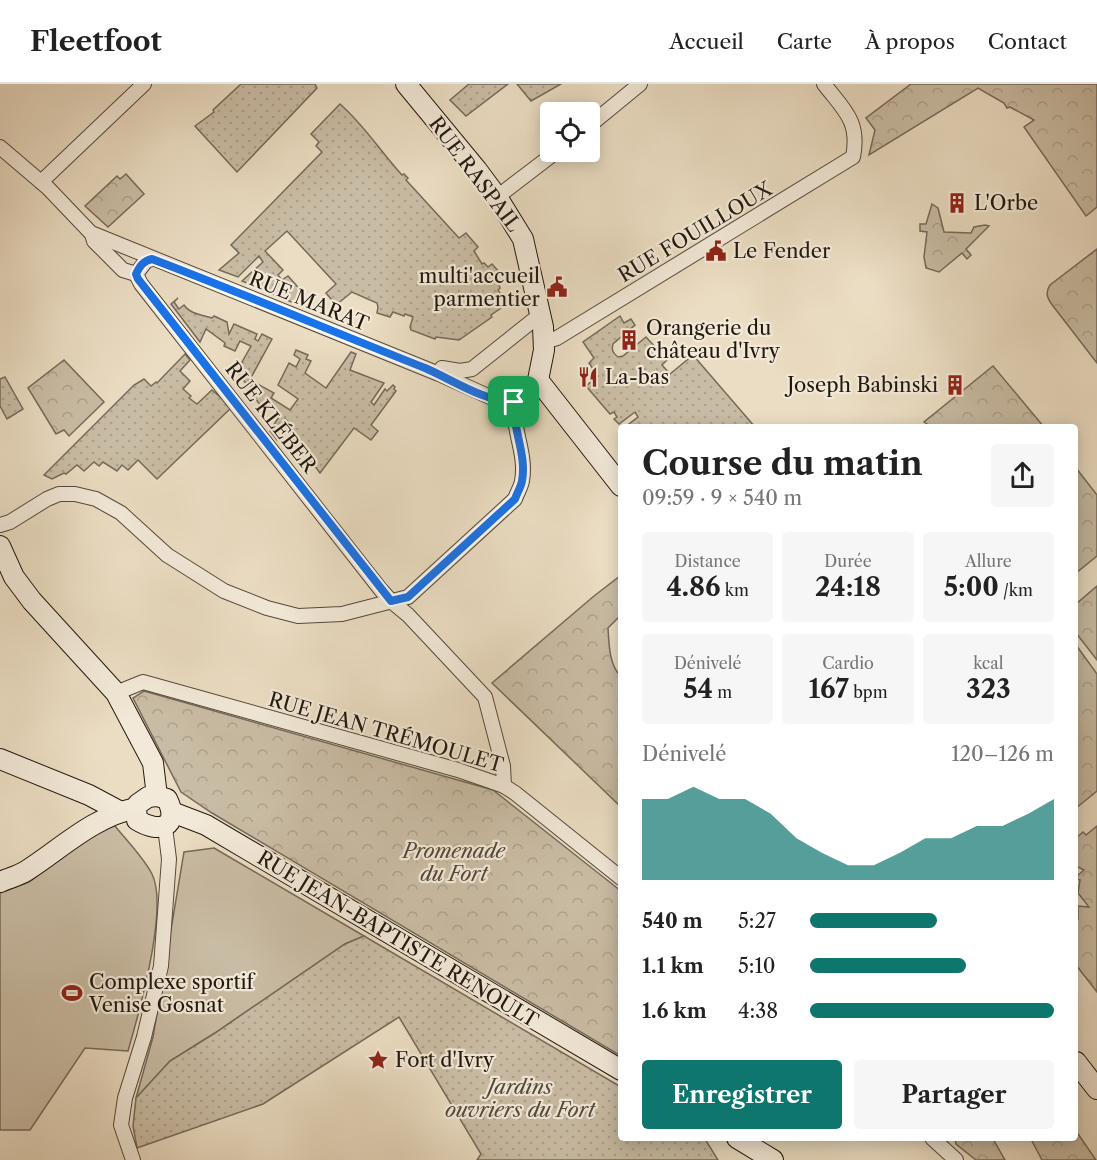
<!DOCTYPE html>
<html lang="fr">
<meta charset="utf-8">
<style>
:root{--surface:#fff;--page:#f6f6f6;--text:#222;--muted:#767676;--line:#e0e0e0;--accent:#0f766e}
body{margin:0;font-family:"Libre Caslon Text",serif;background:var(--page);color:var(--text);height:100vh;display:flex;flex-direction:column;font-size:22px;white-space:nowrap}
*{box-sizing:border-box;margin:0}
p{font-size:20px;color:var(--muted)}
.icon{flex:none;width:33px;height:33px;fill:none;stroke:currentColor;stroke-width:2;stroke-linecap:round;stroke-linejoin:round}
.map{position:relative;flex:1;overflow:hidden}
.panel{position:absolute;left:618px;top:340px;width:460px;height:717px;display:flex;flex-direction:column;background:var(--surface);border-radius:6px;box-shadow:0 3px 15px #0003}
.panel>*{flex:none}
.fabs{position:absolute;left:540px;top:18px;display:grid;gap:12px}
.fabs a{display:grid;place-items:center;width:60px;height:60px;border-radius:6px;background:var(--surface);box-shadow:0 3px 15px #0003;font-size:30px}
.pin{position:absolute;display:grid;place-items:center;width:51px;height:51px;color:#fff;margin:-26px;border-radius:12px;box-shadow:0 3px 9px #0006}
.round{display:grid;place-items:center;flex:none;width:63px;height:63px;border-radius:6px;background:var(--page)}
.head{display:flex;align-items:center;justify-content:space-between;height:102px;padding:0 24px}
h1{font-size:33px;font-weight:700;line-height:45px}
.metrics{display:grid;grid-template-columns:repeat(3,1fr);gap:9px;height:102px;padding:6px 24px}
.metrics div{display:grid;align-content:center;border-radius:6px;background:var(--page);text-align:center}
.metrics b{font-size:26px;font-weight:700}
.metrics small{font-size:16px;font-weight:400}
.metrics p{font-size:16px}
.chart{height:168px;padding:12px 24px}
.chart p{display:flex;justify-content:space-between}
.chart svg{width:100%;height:108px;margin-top:6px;fill:var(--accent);opacity:.7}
.primary-button{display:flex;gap:12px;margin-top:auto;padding:12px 24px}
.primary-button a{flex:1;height:69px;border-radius:6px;background:var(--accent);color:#fff;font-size:24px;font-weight:700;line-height:69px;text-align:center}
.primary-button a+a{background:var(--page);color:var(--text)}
ul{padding:0 24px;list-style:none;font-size:20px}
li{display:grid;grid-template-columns:96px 72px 1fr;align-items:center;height:45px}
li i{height:15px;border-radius:8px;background:var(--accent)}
header{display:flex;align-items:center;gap:36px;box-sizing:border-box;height:84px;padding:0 30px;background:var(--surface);border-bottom:2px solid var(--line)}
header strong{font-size:28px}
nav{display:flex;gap:33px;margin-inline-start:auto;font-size:21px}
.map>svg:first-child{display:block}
.grass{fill:#c9bca4;stroke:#756a59;stroke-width:1.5}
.forest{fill:url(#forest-crowns);stroke:#756a59;stroke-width:1.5}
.garden{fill:url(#garden-dots);stroke:#756a59;stroke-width:1.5}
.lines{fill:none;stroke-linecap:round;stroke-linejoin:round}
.street-casing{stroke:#54493b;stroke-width:16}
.secondary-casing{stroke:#21180e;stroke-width:22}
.street{stroke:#f2e9d8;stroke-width:14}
.secondary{stroke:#f2e9d8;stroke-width:20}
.route-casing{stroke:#fff;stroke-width:12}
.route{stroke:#1a73e8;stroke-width:8}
.labels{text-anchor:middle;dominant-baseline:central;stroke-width:4.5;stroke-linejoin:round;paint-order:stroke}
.street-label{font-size:20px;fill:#21180e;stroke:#f2e9d8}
.poi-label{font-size:20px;fill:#21180e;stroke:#f2e9d8;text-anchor:start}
.park-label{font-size:20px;font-style:italic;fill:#53493b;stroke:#f2e9d8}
</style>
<header>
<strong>Fleetfoot</strong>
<nav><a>Accueil</a><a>Carte</a><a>À propos</a><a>Contact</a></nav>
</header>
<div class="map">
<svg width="1097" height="1076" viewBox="0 0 1097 1076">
<defs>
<pattern id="forest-crowns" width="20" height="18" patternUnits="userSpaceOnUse" patternTransform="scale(1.5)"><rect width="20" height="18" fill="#c9bca4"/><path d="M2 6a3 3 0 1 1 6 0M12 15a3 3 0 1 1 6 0" fill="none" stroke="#aca18c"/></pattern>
<pattern id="garden-dots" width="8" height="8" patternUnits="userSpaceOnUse" patternTransform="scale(1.5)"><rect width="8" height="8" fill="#c9bca4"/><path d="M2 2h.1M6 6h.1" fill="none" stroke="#aca18c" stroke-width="1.8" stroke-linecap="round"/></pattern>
</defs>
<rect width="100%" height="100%" fill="#ebddc3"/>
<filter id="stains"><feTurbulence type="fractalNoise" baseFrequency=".00333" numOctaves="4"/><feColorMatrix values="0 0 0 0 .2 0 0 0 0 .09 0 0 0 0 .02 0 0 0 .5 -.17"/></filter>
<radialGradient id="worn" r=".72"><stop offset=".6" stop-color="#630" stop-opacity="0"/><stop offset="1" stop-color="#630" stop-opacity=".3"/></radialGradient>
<g class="grass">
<path d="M115 742C127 757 143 773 152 790 169 824 139 929 128 967L85 964 30 1046H0V809L29 798 103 744Z"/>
<path d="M214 764 364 852 345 860 215 949 170 977 136 1014 153 953 184 768Z"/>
</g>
<g class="forest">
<path d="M911 0H1097V123L1086 132 1024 43 1034 36 1010 23 1007 24 1004 19 978 4 869 71 875 46 866 34Z"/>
<path d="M126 90 144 110 108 143 85 122 117 92 120 95Z"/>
<path d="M932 120 938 124 944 148 971 149 974 143 985 141 989 142 966 165 971 171 967 175 962 169 939 188 926 184 924 173 927 148 920 147V140H926Z"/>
<path d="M1097 165V279L1053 222C1047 214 1045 209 1050 201Z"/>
<path d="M64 276 104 318 69 352 64 346 56 350 28 304Z"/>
<path d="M993 282 1044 343H923L927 340 924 338Z"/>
<path d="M1076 384 1097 411V472L1076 489Z"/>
<path d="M620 492 621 531 608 544C609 559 609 582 621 592V723L492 599 594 512Z"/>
<path d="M1097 502V576L1076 549V520Z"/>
<path d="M1076 561 1097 590V707L1076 724Z"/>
<path d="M144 607 493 706 621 807V972L212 729 181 708 133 614Z"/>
<path d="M1097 742V908L1076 881V835H1078V822L1089 823 1078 809 1080 796 1076 795V793L1084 786 1076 782V754L1083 748 1086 751Z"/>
<path d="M1076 1047 1096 1076H1042L1031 1055 1076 1054Z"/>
<path d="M955 1055H993L1005 1076H976L956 1060Z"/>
</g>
<g class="garden">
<path d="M241 0H315L317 4 237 88 195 42 214 28 213 26Z"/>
<path d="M469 0H508L466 32 450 16Z"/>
<path d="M517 0H561L531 17Z"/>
<path d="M340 20C364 41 381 68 402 91L404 90 408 94 406 96 459 154 466 149 478 163 474 167 482 180 484 179 488 183 492 180 500 189 496 193 500 204 498 206 507 220 491 231 492 233 459 256 436 253 435 255 411 246 410 243 413 233 405 230 404 232 393 228 390 233 377 229 378 223 377 219 352 208 336 221 326 209 336 200 287 147 265 167 283 186 278 191 282 196 288 192 305 211 301 215 308 225 242 197 263 178 259 172 238 193 219 186 239 169 231 161 322 68 316 62 319 58 311 50Z"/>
<path d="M178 214 174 218 179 225 184 221C190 230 202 231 212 234L214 232 227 238 229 250 234 240 257 250 255 255 258 257 262 250 272 255 247 301 237 287 251 262 240 257 235 267 224 262 225 259 206 245 200 258 171 220Z"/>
<path d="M620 232 624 239 631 235 635 241 613 260C611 266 613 269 618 273L623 272 646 253 667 276 662 281 670 290 693 271 755 343H625L638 333 635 328 619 340 614 335 617 333 614 328 610 330 586 302 598 292 589 279 594 274 583 258Z"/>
<path d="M296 266 308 271 306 275 311 277 305 289 326 304 351 268 356 270 350 286 384 299 371 318 374 321 385 305 387 307 393 301 395 303 394 305 396 307 371 341 378 347 371 356 354 344 320 389 308 373 310 372 307 368 305 369 292 353 284 346 288 338 285 335 276 348 280 351 277 356 270 347 280 331 267 321 264 326 249 306 254 298 274 309 271 314 290 326 298 315 278 301 289 279 296 283 300 275 294 271Z"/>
<path d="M185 270 190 276 180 287 190 297 183 305 191 312 189 314 197 320 212 306 232 323 157 395 138 376 128 386 122 381 117 387 103 378 99 382 94 378 84 387 77 381 66 390 64 389 52 395 44 391 134 301 144 295 151 302 156 298 157 299Z"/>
<path d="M5 293 23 325 7 335 0 322V295Z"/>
<path d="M364 852 621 1003V1054L705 1055 718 1076H477L481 1070 399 933 263 1020 137 1064 133 1042 136 1014 170 977 215 949 345 860Z"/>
</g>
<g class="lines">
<g class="street-casing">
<g id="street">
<path d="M590 41 640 0"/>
<path d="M0 63 48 104 91 149 439 290 501 318H514L520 315 532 305 538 296"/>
<path d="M41 98 144 0"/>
<path d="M497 113 556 68"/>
<path d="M92 150 94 157 123 186 136 190"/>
<path d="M152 175 146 177 136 190 141 200 381 506 391 517 408 531 485 613 503 682 504 702"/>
<path d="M544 258 557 254 853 73C860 37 844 26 824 0"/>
<path d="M440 287 442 284 460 287 472 285 536 234"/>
<path d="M0 441 10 438 47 415 59 410H75L96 415 121 429 167 471 224 507 267 524 298 532 342 530 408 513 515 415C517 409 521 403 522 397 527 370 512 345 514 318"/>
<path d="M116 609 143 598 458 686 504 702 515 709 621 794"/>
<path d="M932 1054 956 1076"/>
<path d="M133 1076 121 1041 125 1014 144 953 161 882 169 775 165 743"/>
</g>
</g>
<g class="secondary-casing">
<g id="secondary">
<path d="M406 0 477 86 497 113 523 155 543 243 544 266 538 296 621 402"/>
<path d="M0 462 14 493 32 517 116 609 153 679 157 712"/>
<path d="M0 675 89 711 119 727"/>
<path d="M157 712 167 715C181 743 159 750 137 736L136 724 138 720 148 713Z"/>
<path d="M172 728 206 741 621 986"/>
<path d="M0 798C9 794 18 792 26 787 62 764 93 733 136 724"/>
<path d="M1076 978 1097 1005"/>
<path d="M737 1054 773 1076"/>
</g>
</g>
<use href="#street" class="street"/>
<use href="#secondary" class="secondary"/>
</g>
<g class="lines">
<g class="route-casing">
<path id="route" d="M152 175C244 210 334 248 425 284 453 296 483 317 514 318 512 345 527 370 522 397 521 403 517 409 515 415L408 513 391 517 138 195 136 190C140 182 143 177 152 175Z"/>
</g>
<use href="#route" class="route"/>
</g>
<defs>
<g id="building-bare" transform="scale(1.62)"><path d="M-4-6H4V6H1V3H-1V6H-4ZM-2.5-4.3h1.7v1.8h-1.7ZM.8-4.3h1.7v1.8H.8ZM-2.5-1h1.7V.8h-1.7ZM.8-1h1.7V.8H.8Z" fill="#8f2418" stroke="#f2e9d8" stroke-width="2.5" paint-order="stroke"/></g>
<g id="civic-bare" transform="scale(1.62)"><path d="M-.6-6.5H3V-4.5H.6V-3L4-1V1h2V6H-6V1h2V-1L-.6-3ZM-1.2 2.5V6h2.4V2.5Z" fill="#8f2418" stroke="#f2e9d8" stroke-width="2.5" paint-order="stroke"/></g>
<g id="restaurant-bare" transform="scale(1.62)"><path d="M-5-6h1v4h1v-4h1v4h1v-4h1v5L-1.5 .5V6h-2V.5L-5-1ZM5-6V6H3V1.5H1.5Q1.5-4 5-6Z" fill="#8f2418" stroke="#f2e9d8" stroke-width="2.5" paint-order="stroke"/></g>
<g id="stadium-bare" transform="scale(1.62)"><path d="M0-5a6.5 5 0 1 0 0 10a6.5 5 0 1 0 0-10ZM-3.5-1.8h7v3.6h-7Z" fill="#8f2418" stroke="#f2e9d8" stroke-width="2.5" paint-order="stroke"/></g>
<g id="sight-bare" transform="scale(1.62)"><path d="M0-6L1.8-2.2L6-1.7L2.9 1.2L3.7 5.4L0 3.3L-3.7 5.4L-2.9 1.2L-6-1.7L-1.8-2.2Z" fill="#8f2418" stroke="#f2e9d8" stroke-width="2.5" paint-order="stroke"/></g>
</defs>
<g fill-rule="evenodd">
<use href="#building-bare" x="957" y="119"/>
<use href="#civic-bare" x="716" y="167"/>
<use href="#civic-bare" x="557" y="203"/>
<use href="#building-bare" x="629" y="256"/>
<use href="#restaurant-bare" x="588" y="293"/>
<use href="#building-bare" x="955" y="301"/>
<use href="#stadium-bare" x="72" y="909"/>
<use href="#sight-bare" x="378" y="976"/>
</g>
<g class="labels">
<g class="street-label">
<text transform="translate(475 90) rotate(53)">RUE RASPAIL</text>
<text transform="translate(695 148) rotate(-31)">RUE FOUILLOUX</text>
<text transform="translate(309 217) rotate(22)">RUE MARAT</text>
<text transform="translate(271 333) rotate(52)">RUE KLÉBER</text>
<text transform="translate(386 648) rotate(16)">RUE JEAN TRÉMOULET</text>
<text transform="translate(398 855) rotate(31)">RUE JEAN-BAPTISTE RENOULT</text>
</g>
<g class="poi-label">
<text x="974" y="119">L'Orbe</text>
<text x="733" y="167">Le Fender</text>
<text x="540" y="192" text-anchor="end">multi'accueil<tspan x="540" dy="23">parmentier</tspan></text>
<text x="646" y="244">Orangerie du<tspan x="646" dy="23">château d'Ivry</tspan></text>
<text x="605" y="293">La-bas</text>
<text x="938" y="301" text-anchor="end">Joseph Babinski</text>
<text x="89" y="898">Complexe sportif<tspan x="89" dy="23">Venise Gosnat</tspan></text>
<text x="395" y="976">Fort d'Ivry</text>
</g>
<g class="park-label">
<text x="454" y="767">Promenade<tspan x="454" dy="23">du Fort</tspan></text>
<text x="520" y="1003">Jardins<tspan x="520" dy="23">ouvriers du Fort</tspan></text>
</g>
</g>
<rect width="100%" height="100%" filter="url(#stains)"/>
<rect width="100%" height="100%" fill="url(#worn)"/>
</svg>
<div class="fabs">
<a><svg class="icon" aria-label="locate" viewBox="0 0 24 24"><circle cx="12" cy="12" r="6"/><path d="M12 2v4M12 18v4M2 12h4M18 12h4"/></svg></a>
</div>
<div class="pin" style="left:514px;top:318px;background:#1e9e55"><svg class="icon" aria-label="arrive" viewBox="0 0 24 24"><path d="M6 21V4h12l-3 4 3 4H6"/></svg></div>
<section class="panel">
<div class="head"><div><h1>Course du matin</h1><p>09:59 · 9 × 540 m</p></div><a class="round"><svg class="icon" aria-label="share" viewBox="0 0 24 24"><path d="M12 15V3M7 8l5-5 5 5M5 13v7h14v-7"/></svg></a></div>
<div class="metrics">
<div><p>Distance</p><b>4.86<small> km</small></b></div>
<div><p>Durée</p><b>24:18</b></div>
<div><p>Allure</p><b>5:00<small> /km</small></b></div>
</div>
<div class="metrics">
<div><p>Dénivelé</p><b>54<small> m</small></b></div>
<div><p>Cardio</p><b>167<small> bpm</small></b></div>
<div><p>kcal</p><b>323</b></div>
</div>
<div class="chart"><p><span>Dénivelé</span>120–126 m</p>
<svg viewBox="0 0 160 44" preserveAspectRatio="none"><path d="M0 44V11L10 11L20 6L30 11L40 11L50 17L60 27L70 33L80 38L90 38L100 33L110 27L120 27L130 22L140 22L150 17L160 11V44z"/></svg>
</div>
<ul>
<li><b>540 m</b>5:27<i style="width:52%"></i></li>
<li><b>1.1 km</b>5:10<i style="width:64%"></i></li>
<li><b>1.6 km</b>4:38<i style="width:100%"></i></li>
</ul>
<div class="primary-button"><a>Enregistrer</a><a>Partager</a></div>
</section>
</div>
